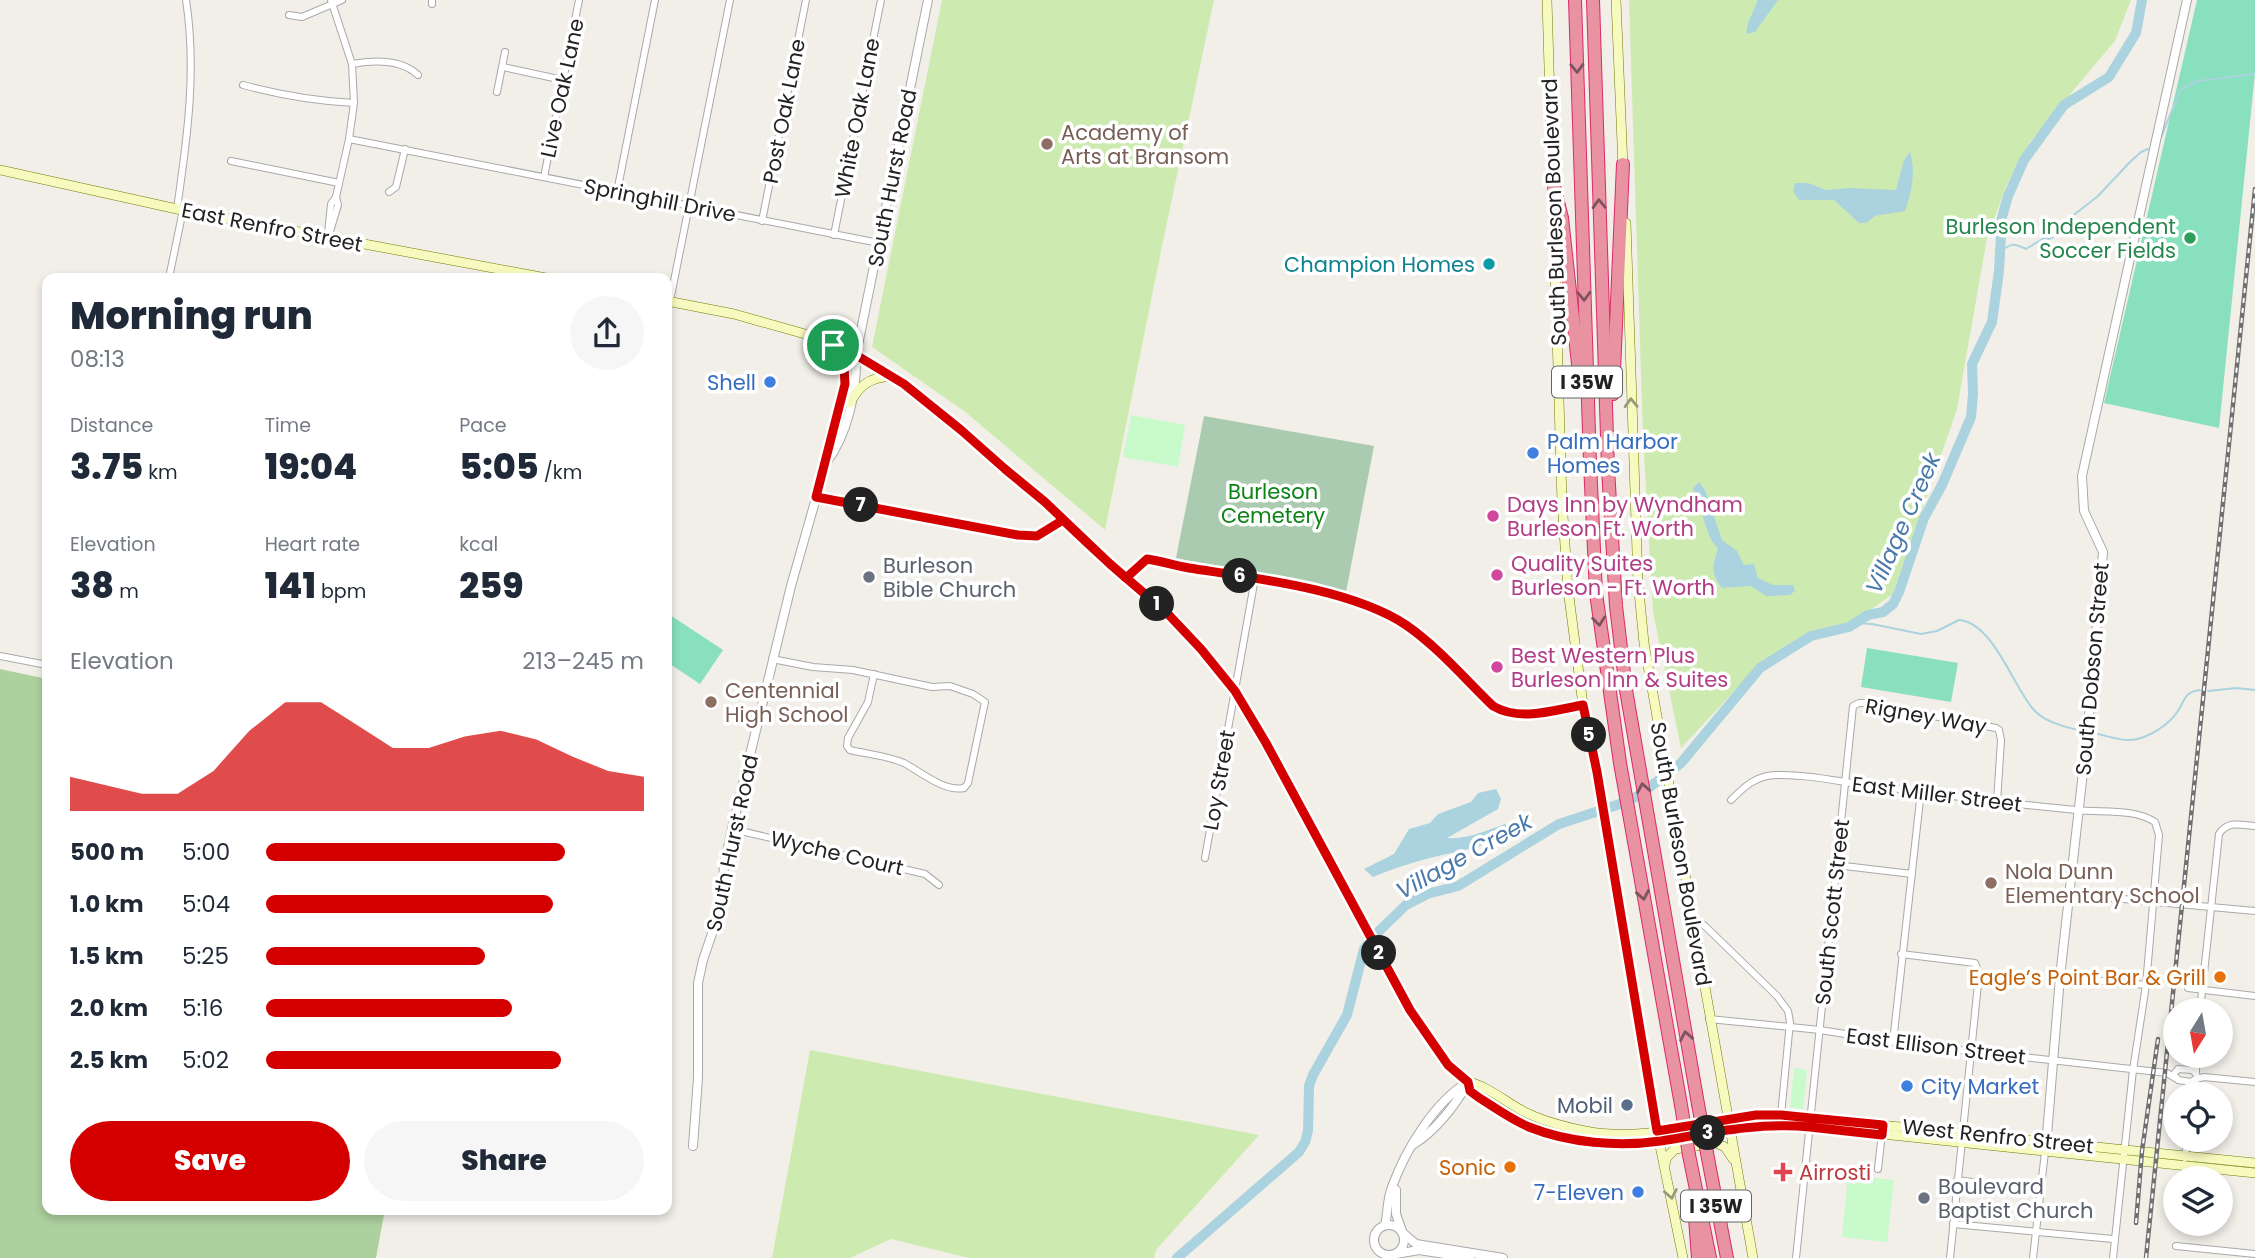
<!DOCTYPE html>
<meta charset="utf-8">
<style>
:root{--surface:#fff;--page:#f6f6f7;--text:#1f2937;--muted:#747a83;--accent:#d40000}
body{margin:0;font-family:Poppins,sans-serif;background:var(--page);color:var(--text);height:100vh;display:flex;flex-direction:column;font-size:26px;white-space:nowrap}
*{box-sizing:border-box;margin:0}
p{font-size:23px;color:var(--muted)}
.icon{flex:none;width:38px;height:38px;fill:none;stroke:currentColor;stroke-width:2;stroke-linecap:round;stroke-linejoin:round}
.map{position:relative;flex:1;overflow:hidden}
.details{position:absolute;left:42px;top:273px;width:630px;height:942px;display:flex;flex-direction:column;background:var(--surface);border-radius:14px;box-shadow:0 4px 10px #0003}
.details>*{flex:none}
.needle{width:46px;rotate:191deg}
.controls{position:absolute;left:2163px;top:998px;display:grid;gap:14px}
.controls a{display:grid;place-items:center;width:70px;height:70px;border-radius:50%;background:var(--surface);box-shadow:0 4px 10px #0003;font-size:35px}
.pin{position:absolute;display:grid;place-items:center;width:60px;height:60px;color:#fff;margin:-30px;border:4px solid #fff;border-radius:50%;box-shadow:0 2px 7px #0007}
.km{position:absolute;width:35px;height:35px;margin:-18px;border-radius:50%;background:#222;color:#fff;font-size:19px;line-height:35px;text-align:center}
.round{display:grid;place-items:center;flex:none;width:74px;height:74px;border-radius:37px;background:var(--page)}
.summary{display:flex;align-items:center;justify-content:space-between;height:119px;padding:0 28px}
h1{font-size:38px;font-weight:800;line-height:52px}
.figures{display:grid;grid-template-columns:repeat(3,1fr);gap:10px;height:119px;padding:7px 28px}
.figures div{display:grid;align-content:center}
.figures b{font-size:35px;font-weight:800}
.figures small{font-size:19px;font-weight:400}
.figures p{font-size:19px}
.chart{height:196px;padding:14px 28px}
.chart p{display:flex;justify-content:space-between}
.chart svg{width:100%;height:126px;margin-top:7px;fill:var(--accent);opacity:.7}
.action{display:flex;gap:14px;margin-top:auto;padding:14px 28px}
.action a{flex:1;height:80px;border-radius:42px;background:var(--accent);color:#fff;font-size:28px;font-weight:800;line-height:80px;text-align:center}
.action a+a{background:var(--page);color:var(--text)}
ul{padding:0 28px;list-style:none;font-size:23px}
li{display:grid;grid-template-columns:112px 84px 1fr;align-items:center;height:52px}
li i{height:18px;border-radius:9px;background:var(--accent)}
.map>svg:first-child{display:block}
.grass{fill:#cdebb0}
.forest{fill:#add19e}
.cemetery{fill:#aacbaf}
.park{fill:#c8facc}
.pitch{fill:#88e0be}
.water{fill:#aad3df}
.lines{fill:none;stroke-linecap:round;stroke-linejoin:round}
.stream{stroke:#aad3df;stroke-width:2}
.river{stroke:#aad3df;stroke-width:10}
.minor-casing{stroke:#a9a9a9;stroke-width:8}
.tertiary-casing{stroke:#a9a9a9;stroke-width:10}
.secondary-casing{stroke:#707d05;stroke-width:10}
.motorway-casing{stroke:#dc2a67;stroke-width:14}
.minor{stroke:#fff;stroke-width:6}
.tertiary{stroke:#fff;stroke-width:8}
.secondary{stroke:#f7fabf;stroke-width:9}
.motorway{stroke:#e892a2;stroke-width:12}
.rail-casing{stroke:#707070;stroke-width:4.5}
.rail{stroke:#fff;stroke-width:2;stroke-dasharray:5;stroke-linecap:butt}
.motorway-bridge-casing{stroke:#dc2a67;stroke-width:14;stroke-linecap:butt}
.motorway-bridge{stroke:#e892a2;stroke-width:12}
.oneway{stroke:#7b545c}
.oneway2{stroke:#979978}
.route-casing{stroke:#fff;stroke-width:14}
.route{stroke:#d40000;stroke-width:9}
.education-dot{fill:#8d6e63;stroke:#fff;stroke-width:2.5}
.leisure-dot{fill:#2e9e5b;stroke:#fff;stroke-width:2.5}
.culture-dot{fill:#0f9aa8;stroke:#fff;stroke-width:2.5}
.shop-dot{fill:#3f7fe0;stroke:#fff;stroke-width:2.5}
.hotel-dot{fill:#d1479c;stroke:#fff;stroke-width:2.5}
.worship-dot{fill:#6b7280;stroke:#fff;stroke-width:2.5}
.food-dot{fill:#e8710a;stroke:#fff;stroke-width:2.5}
.service-dot{fill:#5c6f8a;stroke:#fff;stroke-width:2.5}
.health-dot{fill:#e0444e;stroke:#fff;stroke-width:2.5}
.labels{text-anchor:middle;dominant-baseline:central;stroke-width:7;stroke-linejoin:round;paint-order:stroke}
.shield{fill:#fff;stroke:#646464;stroke-width:2}
.shield-label{font-size:19px;font-weight:bold;fill:#222}
.street-label{font-size:21px;fill:#222;stroke:#fff}
.education-label{font-size:21px;fill:#785e54;stroke:#fff;text-anchor:start}
.leisure-label{font-size:21px;fill:#27864d;stroke:#fff;text-anchor:end}
.culture-label{font-size:21px;fill:#0d838f;stroke:#fff;text-anchor:end}
.shop-label{font-size:21px;fill:#366cbe;stroke:#fff;text-anchor:end}
.park-label{font-size:21px;fill:#0c8416;stroke:#fff}
.hotel-label{font-size:21px;fill:#b23c85;stroke:#fff;text-anchor:start}
.worship-label{font-size:21px;fill:#5b616d;stroke:#fff;text-anchor:start}
.food-label{font-size:21px;fill:#c56008;stroke:#fff;text-anchor:end}
.service-label{font-size:21px;fill:#4e5e75;stroke:#fff;text-anchor:end}
.health-label{font-size:21px;fill:#be3a42;stroke:#fff;text-anchor:start}
.water-label{font-size:23px;font-style:italic;fill:#4a7aab;stroke:#fff}
</style>
<div class="map">
<svg width="2255" height="1258" viewBox="0 0 2255 1258">
<rect width="100%" height="100%" fill="#f2efe9"/>
<g class="grass">
<path d="M942 0H1214L1161 251 1105 530 964 411 872 347Z"/>
<path d="M1629 0H2131L2115 41 2030 142 2007 184 1987 238 1957 409 1893 594 1847 626 1812 633 1759 665 1681 748 1653 612 1643 437Z"/>
<path d="M810 1050 1259 1135 1156 1250 1154 1258H969L891 1239 850 1258H772Z"/>
</g>
<path class="forest" d="M0 669 47 679V1209H385L376 1258H0Z"/>
<path class="cemetery" d="M1204 416 1374 446 1346 592 1176 558Z"/>
<g class="park">
<path d="M1131 415 1185 425 1178 467 1123 457Z"/>
<path d="M1794 1068 1807 1070 1803 1109 1790 1107Z"/>
<path d="M1848 1175 1894 1180 1887 1242 1842 1237Z"/>
</g>
<g class="pitch">
<path d="M2197 0H2255V73L2219 428 2104 403Z"/>
<path d="M667 613 723 650 700 684 667 662Z"/>
<path d="M1867 648 1958 663 1951 702 1861 687Z"/>
</g>
<g class="water">
<path d="M1758 0H1778L1755 32 1746 34 1748 23Z"/>
<path d="M1910 152C1916 170 1912 193 1905 211L1875 216 1866 223H1859L1834 200H1799L1793 191 1795 183H1808L1826 190 1849 188 1896 190 1904 160Z"/>
<path d="M1699 482 1705 490 1722 540 1737 551 1744 565 1754 564 1758 578 1773 585H1793L1795 591 1790 595 1766 596 1751 586 1722 588C1710 572 1712 567 1718 549L1710 538 1693 488Z"/>
<path d="M1496 789 1501 799 1498 809 1447 838C1466 840 1487 830 1505 824L1511 829C1489 848 1457 851 1430 858 1410 863 1392 869 1373 877L1364 869 1394 854 1409 829 1430 823 1438 814 1471 802 1478 793Z"/>
</g>
<g class="lines">
<g class="stream">
<path d="M2161 137 2181 89 2198 81 2255 74"/>
<path d="M2000 252C2011 243 2013 243 2026 249L2044 238 2049 239 2053 237 2075 214 2098 196 2130 162 2141 152 2148 149"/>
<path d="M1856 623 1872 624 1921 634 1937 631 1959 620C1994 623 2014 689 2034 710 2045 722 2063 726 2078 730"/>
<path d="M2208 691 2237 688 2255 690"/>
<path d="M2098 734C2108 736 2120 741 2131 740 2147 739 2169 725 2178 711 2185 700 2184 692 2200 690"/>
</g>
<path class="river" d="M1177 1258 1299 1152 1305 1142 1308 1131 1309 1086 1313 1075 1347 1015 1364 949 1380 930 1406 905 1427 894 1458 886 1559 824 1617 805 1638 796 1681 763 1760 668 1811 636 1849 627 1868 615 1883 612 1893 604 1899 592 1924 518 1942 485 1971 417 1973 394 1972 364 1992 322 1999 271 2002 217 2008 196 2024 160 2064 105 2109 77 2136 33 2142 0"/>
<g class="minor-casing">
<g id="minor">
<path d="M432 0V4"/>
<path d="M289 15 302 17 342 0"/>
<path d="M352 64C374 60 401 59 418 75"/>
<path d="M503 67 563 80"/>
<path d="M243 85C280 95 316 101 354 103"/>
<path d="M497 92 505 52"/>
<path d="M349 139 879 243"/>
<path d="M231 161 339 183"/>
<path d="M544 177 579 0"/>
<path d="M389 192 396 187 405 149"/>
<path d="M617 192 655 0"/>
<path d="M177 209C187 139 197 71 186 0"/>
<path d="M762 221 806 0"/>
<path d="M328 234 331 204 336 197"/>
<path d="M834 235 881 0"/>
<path d="M328 238 338 205 336 197 349 139 354 103 352 64 331 0"/>
<path d="M169 278 183 210"/>
<path d="M670 301 730 0"/>
<path d="M816 497 1018 535 1037 536 1063 521"/>
<path d="M1126 578 1148 559C1162 561 1175 566 1190 568 1254 578 1353 589 1406 625 1437 646 1466 680 1493 706 1520 722 1554 710 1583 705"/>
<path d="M0 656 47 665"/>
<path d="M772 659 813 667 853 670 932 687 950 686 973 694 985 702 968 783 964 788C944 792 921 772 904 763 888 756 867 754 850 750L847 746 848 738 868 702 874 674"/>
<path d="M1731 800C1744 787 1755 776 1775 775 1805 774 1836 781 1865 785 1936 793 2006 804 2077 810 2101 813 2134 808 2155 822L2159 835 2146 985 2133 1070 2113 1258"/>
<path d="M732 829 925 874 939 885"/>
<path d="M1205 858 1255 578"/>
<path d="M1836 865 1912 874"/>
<path d="M2068 894 2255 911"/>
<path d="M1693 917 1706 927 1777 996 1788 1011 1790 1022 1781 1115"/>
<path d="M1901 954 1975 963 1979 974 1950 1258"/>
<path d="M2060 977 2146 985"/>
<path d="M2188 988 2255 996"/>
<path d="M2200 1010 2219 834C2228 820 2241 825 2255 826"/>
<path d="M1709 1019 1820 1030 1915 1045 2167 1073 2175 1078"/>
<path d="M1893 1042 1921 791"/>
<path d="M2196 1055V1072"/>
<path d="M2178 1069 2192 1070 2196 1073 2197 1078 2191 1082 2178 1080 2174 1074Z"/>
<path d="M2196 1079 2204 1077 2255 1082"/>
<path d="M2192 1094 2195 1080"/>
<path d="M2185 1158 2187 1139"/>
<path d="M1878 1169 1882 1133"/>
<path d="M1957 1180 2040 1191"/>
<path d="M1953 1224 2113 1239"/>
<path d="M2176 1246 2255 1254"/>
<path d="M1796 1258 1853 706 1859 703H1866L1996 728 1999 730 2001 740 1997 802"/>
<path d="M2033 1258 2045 1152"/>
</g>
</g>
<g class="tertiary-casing">
<g id="tertiary">
<path d="M826 463C848 434 857 391 856 355L928 0"/>
<path d="M1414 1144C1435 1131 1455 1106 1467 1084"/>
<path d="M693 1146 698 1078V983L703 960 721 907 724 866 732 829 791 586 826 463 830 434 839 415 848 368 856 355"/>
<path d="M2046 1147 2060 977 2088 727 2103 552 2084 511 2082 476 2187 0"/>
<path d="M1396 1190V1214L1402 1231"/>
<circle cx="1389" cy="1240" r="15"/>
<path d="M1385 1225C1388 1213 1387 1199 1392 1187 1405 1151 1434 1102 1468 1082"/>
<path d="M1403 1233 1416 1244 1503 1258"/>
<path d="M1396 1254 1419 1250 1470 1258"/>
</g>
</g>
<g class="secondary-casing">
<g id="secondary">
<path d="M1547 0 1562 501 1568 589 1583 705 1597 772 1657 1131 1683 1258"/>
<path d="M1616 0 1623 167"/>
<path d="M0 170 177 209 546 278"/>
<path d="M1626 223 1638 582 1644 643 1753 1258"/>
<path d="M667 301 734 314 805 334 856 355 904 384 1045 502 1110 564 1167 613 1201 649 1235 690 1410 1010C1422 1028 1432 1045 1445 1061 1454 1072 1466 1077 1470 1091 1523 1135 1589 1148 1657 1141 1674 1139 1692 1135 1710 1132 1742 1128 1774 1125 1806 1126L2255 1173"/>
<path d="M834 347 844 367 845 385"/>
<path d="M850 403C860 384 870 378 891 376"/>
<path d="M1468 1082C1491 1087 1508 1105 1529 1114 1546 1122 1566 1127 1585 1131 1647 1144 1717 1116 1781 1115L2255 1163"/>
<path d="M1665 1164 1667 1157 1675 1149 1716 1143 1725 1147 1733 1159"/>
</g>
</g>
<g class="motorway-casing">
<g id="motorway">
<path d="M1575 0 1590 463 1596 593 1620 763 1681 1105"/>
<path d="M1593 0 1608 468 1616 606 1626 690 1698 1104"/>
<path d="M1554 186 1562 218 1579 373"/>
<path d="M1613 394 1623 164"/>
<path d="M1707 1153 1727 1258"/>
<path d="M1689 1155 1710 1258"/>
<path d="M1695 1218 1698 1258"/>
</g>
</g>
<use href="#minor" class="minor"/>
<use href="#tertiary" class="tertiary"/>
<use href="#secondary" class="secondary"/>
<use href="#motorway" class="motorway"/>
<g class="rail-casing">
<g id="rail">
<path d="M2136 1223 2142 1151 2158 1039"/>
<path d="M2146 1258 2255 189"/>
</g>
</g>
<use href="#rail" class="rail"/>
<g class="motorway-bridge-casing">
<g id="motorway-bridge">
<path d="M1698 1104 1707 1153"/>
<path d="M1681 1105 1689 1155"/>
</g>
</g>
<use href="#motorway-bridge" class="motorway-bridge"/>
</g>
<defs><path id="oneway-chevron" d="M-2-3.5L2.5 0L-2 3.5" fill="none" stroke-width="1.6" stroke-linecap="round" stroke-linejoin="round" transform="scale(1.75)"/></defs>
<g class="oneway">
<use href="#oneway-chevron" transform="translate(1577 68) rotate(88)"/>
<use href="#oneway-chevron" transform="translate(1599 204) rotate(-92)"/>
<use href="#oneway-chevron" transform="translate(1584 296) rotate(88)"/>
<use href="#oneway-chevron" transform="translate(1599 621) rotate(84)"/>
<use href="#oneway-chevron" transform="translate(1643 788) rotate(-100)"/>
<use href="#oneway-chevron" transform="translate(1643 895) rotate(80)"/>
<use href="#oneway-chevron" transform="translate(1686 1036) rotate(-100)"/>
</g>
<g class="oneway2">
<use href="#oneway-chevron" transform="translate(1631 403) rotate(-92)"/>
<use href="#oneway-chevron" transform="translate(1671 1194) rotate(79)"/>
</g>
<g class="lines">
<g class="route-casing">
<path id="route" d="M833 345 856 355 904 384 961 430 1005 469 1045 502 1110 564 1167 613 1201 649 1235 691 1266 743 1410 1010 1448 1065 1468 1082 1470 1091 1478 1097C1494 1107 1510 1119 1529 1127 1569 1143 1618 1147 1661 1141 1710 1133 1760 1122 1810 1127L1811 1118 1883 1125 1882 1135 1810 1127 1811 1118 1781 1115H1756L1657 1131 1597 772 1583 705C1554 710 1520 722 1493 706 1465 679 1438 647 1406 625 1352 589 1254 578 1189 568 1175 566 1162 561 1147 559L1126 578C1104 559 1084 540 1063 520L1037 536 1018 535 816 497 845 384 844 367 833 345"/>
</g>
<use href="#route" class="route"/>
</g>
<g class="education-dot">
<circle cx="1047" cy="144" r="7"/>
<circle cx="711" cy="702" r="7"/>
<circle cx="1991" cy="883" r="7"/>
</g>
<circle class="leisure-dot" cx="2190" cy="238" r="7"/>
<circle class="culture-dot" cx="1489" cy="264" r="7"/>
<g class="shop-dot">
<circle cx="770" cy="382" r="7"/>
<circle cx="1533" cy="453" r="7"/>
<circle cx="1907" cy="1086" r="7"/>
<circle cx="1638" cy="1192" r="7"/>
</g>
<g class="hotel-dot">
<circle cx="1493" cy="516" r="7"/>
<circle cx="1497" cy="575" r="7"/>
<circle cx="1497" cy="667" r="7"/>
</g>
<g class="worship-dot">
<circle cx="869" cy="577" r="7"/>
<circle cx="1924" cy="1198" r="7"/>
</g>
<g class="food-dot">
<circle cx="2220" cy="977" r="7"/>
<circle cx="1510" cy="1167" r="7"/>
</g>
<circle class="service-dot" cx="1627" cy="1105" r="7"/>
<path class="health-dot" d="M1779.5 1161.5h7v7h7v7h-7v7h-7v-7h-7v-7h7z"/>
<g class="labels">
<g class="shield">
<rect x="1552" y="366.5" width="70" height="31" rx="5"/>
<rect x="1681" y="1190.5" width="70" height="31" rx="5"/>
</g>
<g class="shield-label">
<text x="1587" y="382">I 35W</text>
<text x="1716" y="1206">I 35W</text>
</g>
<g class="street-label">
<text transform="translate(562 88) rotate(-78)">Live Oak Lane</text>
<text transform="translate(784 111) rotate(-79)">Post Oak Lane</text>
<text transform="translate(857 118) rotate(-79)">White Oak Lane</text>
<text transform="translate(892 178) rotate(-79)">South Hurst Road</text>
<text transform="translate(660 200) rotate(11)">Springhill Drive</text>
<text transform="translate(1554 212) rotate(-92)">South Burleson Boulevard</text>
<text transform="translate(272 227) rotate(11)">East Renfro Street</text>
<text transform="translate(2092 669) rotate(-85)">South Dobson Street</text>
<text transform="translate(1926 716) rotate(10)">Rigney Way</text>
<text transform="translate(1219 780) rotate(-80)">Loy Street</text>
<text transform="translate(1937 794) rotate(7)">East Miller Street</text>
<text transform="translate(732 843) rotate(-78)">South Hurst Road</text>
<text transform="translate(837 853) rotate(13)">Wyche Court</text>
<text transform="translate(1681 854) rotate(80)">South Burleson Boulevard</text>
<text transform="translate(1832 912) rotate(-84)">South Scott Street</text>
<text transform="translate(1936 1046) rotate(7)">East Ellison Street</text>
<text transform="translate(1998 1136) rotate(6)">West Renfro Street</text>
</g>
<g class="education-label">
<text x="1061" y="132">Academy of<tspan x="1061" dy="24">Arts at Bransom</tspan></text>
<text x="725" y="690">Centennial<tspan x="725" dy="24">High School</tspan></text>
<text x="2005" y="871">Nola Dunn<tspan x="2005" dy="24">Elementary School</tspan></text>
</g>
<g class="leisure-label">
<text x="2176" y="226">Burleson Independent<tspan x="2176" dy="24">Soccer Fields</tspan></text>
</g>
<g class="culture-label">
<text x="1475" y="264">Champion Homes</text>
</g>
<g class="shop-label">
<text x="756" y="382">Shell</text>
<text x="1547" y="441" text-anchor="start">Palm Harbor<tspan x="1547" dy="24">Homes</tspan></text>
<text x="1921" y="1086" text-anchor="start">City Market</text>
<text x="1624" y="1192">7-Eleven</text>
</g>
<g class="park-label">
<text x="1273" y="491">Burleson<tspan x="1273" dy="24">Cemetery</tspan></text>
</g>
<g class="hotel-label">
<text x="1507" y="504">Days Inn by Wyndham<tspan x="1507" dy="24">Burleson Ft. Worth</tspan></text>
<text x="1511" y="563">Quality Suites<tspan x="1511" dy="24">Burleson - Ft. Worth</tspan></text>
<text x="1511" y="655">Best Western Plus<tspan x="1511" dy="24">Burleson Inn &amp; Suites</tspan></text>
</g>
<g class="worship-label">
<text x="883" y="565">Burleson<tspan x="883" dy="24">Bible Church</tspan></text>
<text x="1938" y="1186">Boulevard<tspan x="1938" dy="24">Baptist Church</tspan></text>
</g>
<g class="food-label">
<text x="2206" y="977">Eagle’s Point Bar &amp; Grill</text>
<text x="1496" y="1167">Sonic</text>
</g>
<g class="service-label">
<text x="1613" y="1105">Mobil</text>
</g>
<g class="health-label">
<text x="1799" y="1172">Airrosti</text>
</g>
<g class="water-label">
<text transform="translate(1903 523) rotate(-66)">Village Creek</text>
<text transform="translate(1464 856) rotate(-29)">Village Creek</text>
</g>
</g>
</svg>
<div class="controls">
<a><svg class="needle" viewBox="-14 -14 28 28"><path d="M0-13l5 13h-10z" fill="#e53935"/><path d="M0 13l5-13h-10z" fill="#747a83"/></svg></a>
<a><svg class="icon" aria-label="locate" viewBox="0 0 24 24"><circle cx="12" cy="12" r="6"/><path d="M12 2v4M12 18v4M2 12h4M18 12h4"/></svg></a>
<a><svg class="icon" aria-label="layers" viewBox="0 0 24 24"><path d="M12 4l9 5-9 5-9-5zM3 14l9 5 9-5"/></svg></a>
</div>
<div class="pin" style="left:833px;top:345px;background:#1e9e55"><svg class="icon" aria-label="arrive" viewBox="0 0 24 24"><path d="M6 21V4h12l-3 4 3 4H6"/></svg></div>
<b class="km" style="left:1157px;top:604px">1</b>
<b class="km" style="left:1379px;top:953px">2</b>
<b class="km" style="left:1708px;top:1133px">3</b>
<b class="km" style="left:1589px;top:735px">5</b>
<b class="km" style="left:1240px;top:576px">6</b>
<b class="km" style="left:861px;top:505px">7</b>
<section class="details">
<div class="summary"><div><h1>Morning run</h1><p>08:13</p></div><a class="round"><svg class="icon" aria-label="share" viewBox="0 0 24 24"><path d="M12 15V3M7 8l5-5 5 5M5 13v7h14v-7"/></svg></a></div>
<div class="figures">
<div><p>Distance</p><b>3.75<small> km</small></b></div>
<div><p>Time</p><b>19:04</b></div>
<div><p>Pace</p><b>5:05<small> /km</small></b></div>
</div>
<div class="figures">
<div><p>Elevation</p><b>38<small> m</small></b></div>
<div><p>Heart rate</p><b>141<small> bpm</small></b></div>
<div><p>kcal</p><b>259</b></div>
</div>
<div class="chart"><p><span>Elevation</span>213–245 m</p>
<svg viewBox="0 0 160 44" preserveAspectRatio="none"><path d="M0 44V32L10 35L20 38L30 38L40 30L50 16L60 6L70 6L80 14L90 22L100 22L110 18L120 16L130 19L140 25L150 30L160 32V44z"/></svg>
</div>
<ul>
<li><b>500 m</b>5:00<i style="width:79%"></i></li>
<li><b>1.0 km</b>5:04<i style="width:76%"></i></li>
<li><b>1.5 km</b>5:25<i style="width:58%"></i></li>
<li><b>2.0 km</b>5:16<i style="width:65%"></i></li>
<li><b>2.5 km</b>5:02<i style="width:78%"></i></li>
</ul>
<div class="action"><a>Save</a><a>Share</a></div>
</section>
</div>
